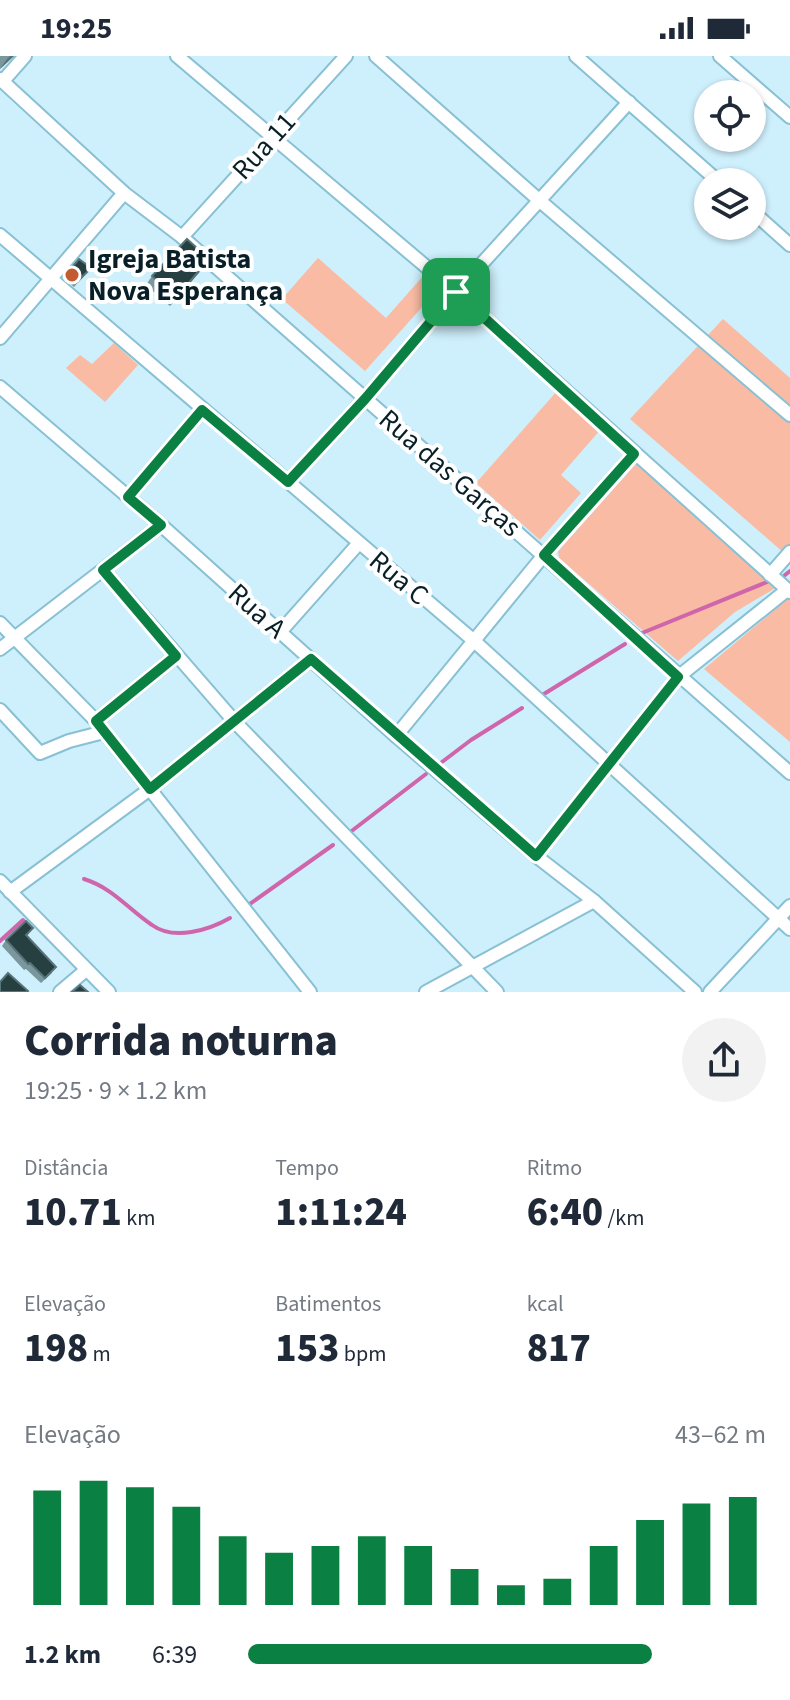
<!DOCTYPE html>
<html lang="pt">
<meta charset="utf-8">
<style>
:root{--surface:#fff;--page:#f2f2f3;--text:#1f2937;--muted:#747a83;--accent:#0b8043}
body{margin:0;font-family:"Source Sans 3",sans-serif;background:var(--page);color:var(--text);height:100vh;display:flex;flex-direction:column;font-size:30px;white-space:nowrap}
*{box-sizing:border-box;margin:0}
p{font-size:26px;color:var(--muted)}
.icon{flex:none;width:44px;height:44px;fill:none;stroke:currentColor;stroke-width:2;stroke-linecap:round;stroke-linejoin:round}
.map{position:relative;height:936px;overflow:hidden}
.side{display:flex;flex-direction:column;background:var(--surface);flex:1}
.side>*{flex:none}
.fabs{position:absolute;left:694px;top:24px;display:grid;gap:16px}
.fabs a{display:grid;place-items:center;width:72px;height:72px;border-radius:50%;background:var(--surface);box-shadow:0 2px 6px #0004;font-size:40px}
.pin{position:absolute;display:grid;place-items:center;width:68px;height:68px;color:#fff;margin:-34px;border-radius:16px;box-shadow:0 4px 12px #0006}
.round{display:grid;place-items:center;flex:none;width:84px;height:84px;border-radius:42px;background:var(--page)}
.overview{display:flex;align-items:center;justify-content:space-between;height:136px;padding:0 24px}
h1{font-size:44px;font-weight:800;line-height:60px}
.figures{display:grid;grid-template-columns:repeat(3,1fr);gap:12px;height:136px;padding:8px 24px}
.figures div{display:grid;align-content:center}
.figures b{font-size:40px;font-weight:800}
.figures small{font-size:22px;font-weight:400}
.figures p{font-size:22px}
.chart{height:224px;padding:16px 24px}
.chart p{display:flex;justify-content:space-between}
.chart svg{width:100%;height:144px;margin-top:8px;stroke:var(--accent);stroke-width:6}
ul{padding:0 24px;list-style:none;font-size:26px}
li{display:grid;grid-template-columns:128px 96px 1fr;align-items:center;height:60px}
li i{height:20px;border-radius:10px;background:var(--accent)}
.status{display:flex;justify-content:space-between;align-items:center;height:56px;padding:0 40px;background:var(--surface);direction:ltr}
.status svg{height:22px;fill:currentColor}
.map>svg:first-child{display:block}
.green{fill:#f9bba3}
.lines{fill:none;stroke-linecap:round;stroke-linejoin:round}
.stream{stroke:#cf66ab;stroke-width:4}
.minor-casing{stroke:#88c0d4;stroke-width:16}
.minor{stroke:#fff;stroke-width:12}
.wall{fill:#7a979e}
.shaded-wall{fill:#587479}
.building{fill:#263f41;stroke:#587479;stroke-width:2}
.route-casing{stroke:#fff;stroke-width:16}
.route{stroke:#0b8043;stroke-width:10}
.poi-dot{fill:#c25b2f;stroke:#fff;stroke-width:3}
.labels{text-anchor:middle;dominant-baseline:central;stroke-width:8;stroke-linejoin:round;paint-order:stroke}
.street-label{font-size:28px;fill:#081f27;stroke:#fff}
.poi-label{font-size:28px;font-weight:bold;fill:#081f27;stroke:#fff;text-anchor:start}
</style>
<div class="status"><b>19:25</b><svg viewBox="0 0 49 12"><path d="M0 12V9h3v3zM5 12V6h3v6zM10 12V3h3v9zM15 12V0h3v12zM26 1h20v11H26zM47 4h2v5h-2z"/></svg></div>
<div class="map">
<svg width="790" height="936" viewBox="0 0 790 936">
<rect width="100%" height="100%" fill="#ceeffc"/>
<g class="green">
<path d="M318 202 386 262 424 219 439 232 365 315 282 243Z"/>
<path d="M723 263 790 322V490L784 497 630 363Z"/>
<path d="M114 287 138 309 105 346 66 312 80 299 92 308Z"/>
<path d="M557 335 601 373 561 419 581 437 540 484 476 427Z"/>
<path d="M637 406 779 530 735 556 678 605 559 502 558 495Z"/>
<path d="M790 541V686L704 613Z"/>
</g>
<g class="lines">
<g class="stream">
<path d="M785 519 790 515"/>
<path d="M642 577 767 526"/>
<path d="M539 641 625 588"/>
<path d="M442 706 471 684 522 652"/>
<path d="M349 777 426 718"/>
<path d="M84 823C113 832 128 853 152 869 174 885 209 874 230 862"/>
<path d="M247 850 333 789"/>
<path d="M0 885 23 864"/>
</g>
<g class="minor-casing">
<g id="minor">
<path d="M177 0 456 236 790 536"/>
<path d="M376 0 540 145 790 359"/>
<path d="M576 0 719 126"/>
<path d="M720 0 790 61"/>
<path d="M0 23 124 137 182 181 790 717"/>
<path d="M3 25 25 0"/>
<path d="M752 155 790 189"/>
<path d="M0 179 473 584 790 873"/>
<path d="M182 181 346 0"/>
<path d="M0 282 124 137"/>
<path d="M0 331 161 469 396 680 536 800 594 845 695 936"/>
<path d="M288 426 365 343 456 236 629 46"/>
<path d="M128 441 202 354"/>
<path d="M103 514 235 666 497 936"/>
<path d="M770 519 790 496"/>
<path d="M0 567 96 665 310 936"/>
<path d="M281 575 359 487"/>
<path d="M0 593 161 469"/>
<path d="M0 654 40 697 69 685 104 676"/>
<path d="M96 665 176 600"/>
<path d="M396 680 544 499 634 398"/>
<path d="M536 800 678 621 787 534"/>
<path d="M0 825 109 936"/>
<path d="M10 836 150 733 311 603"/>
<path d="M60 936 86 914"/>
<path d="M426 936 594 845"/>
<path d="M710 936 790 850"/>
</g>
</g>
<use href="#minor" class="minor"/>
</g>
<g class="wall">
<path d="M0 0H14L0 13Z"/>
<path d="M91 212 74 231 64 222 68 216Z"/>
<path d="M203 212 170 250 146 229 152 220Z"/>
<path d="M33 872 27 880 52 917 41 927 26 913 24 914 2 890 6 884Z"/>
</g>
<g class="shaded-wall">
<path d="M10 0H14L0 13 7 3Z"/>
<path d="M209 203 203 212 170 250 176 242Z"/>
</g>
<g class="building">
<path d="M187 183 209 203 176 242 152 220Z"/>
<path d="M79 203 91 212 78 225 68 216Z"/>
<path d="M26 865 33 872 26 879 56 911 45 922 30 907 28 908 6 884Z"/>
<path d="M8 917 28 935 27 936H0V926Z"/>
<path d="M80 929 88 936H72Z"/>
</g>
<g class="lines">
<g class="route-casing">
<path id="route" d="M456 236 634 398 544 499 678 621 536 800 311 603 150 733 96 665 176 600 103 514 161 469 128 441 202 354 288 426 365 343Z"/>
</g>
<use href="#route" class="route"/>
</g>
<circle class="poi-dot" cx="72" cy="219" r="8"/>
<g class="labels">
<g class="street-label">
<text transform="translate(264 90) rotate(-48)">Rua 11</text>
<text transform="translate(450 417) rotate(41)">Rua das Garças</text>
<text transform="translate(399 522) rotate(40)">Rua C</text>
<text transform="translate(257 555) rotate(42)">Rua A</text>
</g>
<g class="poi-label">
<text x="88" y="203">Igreja Batista<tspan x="88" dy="32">Nova Esperança</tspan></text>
</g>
</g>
</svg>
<div class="fabs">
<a><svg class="icon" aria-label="locate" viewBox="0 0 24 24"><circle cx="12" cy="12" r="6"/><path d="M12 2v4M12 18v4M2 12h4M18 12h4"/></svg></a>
<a><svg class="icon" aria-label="layers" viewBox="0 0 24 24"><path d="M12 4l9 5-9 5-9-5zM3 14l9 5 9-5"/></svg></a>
</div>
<div class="pin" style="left:456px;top:236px;background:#1e9e55"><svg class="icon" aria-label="arrive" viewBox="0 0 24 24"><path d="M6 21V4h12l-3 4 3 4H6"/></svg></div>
</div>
<section class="side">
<div class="overview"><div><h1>Corrida noturna</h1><p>19:25 · 9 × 1.2 km</p></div><a class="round"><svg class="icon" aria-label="share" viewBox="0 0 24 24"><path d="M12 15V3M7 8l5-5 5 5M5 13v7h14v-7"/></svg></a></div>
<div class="figures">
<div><p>Distância</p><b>10.71<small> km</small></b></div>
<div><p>Tempo</p><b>1:11:24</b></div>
<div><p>Ritmo</p><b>6:40<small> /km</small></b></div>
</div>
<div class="figures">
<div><p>Elevação</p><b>198<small> m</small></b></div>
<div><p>Batimentos</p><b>153<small> bpm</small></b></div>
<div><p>kcal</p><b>817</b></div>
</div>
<div class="chart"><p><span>Elevação</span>43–62 m</p>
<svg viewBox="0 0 160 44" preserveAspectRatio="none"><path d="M5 44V9M15 44V6M25 44V8M35 44V14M45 44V23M55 44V28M65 44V26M75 44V23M85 44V26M95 44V33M105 44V38M115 44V36M125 44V26M135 44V18M145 44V13M155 44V11"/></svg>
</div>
<ul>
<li><b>1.2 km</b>6:39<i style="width:78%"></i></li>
</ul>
</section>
